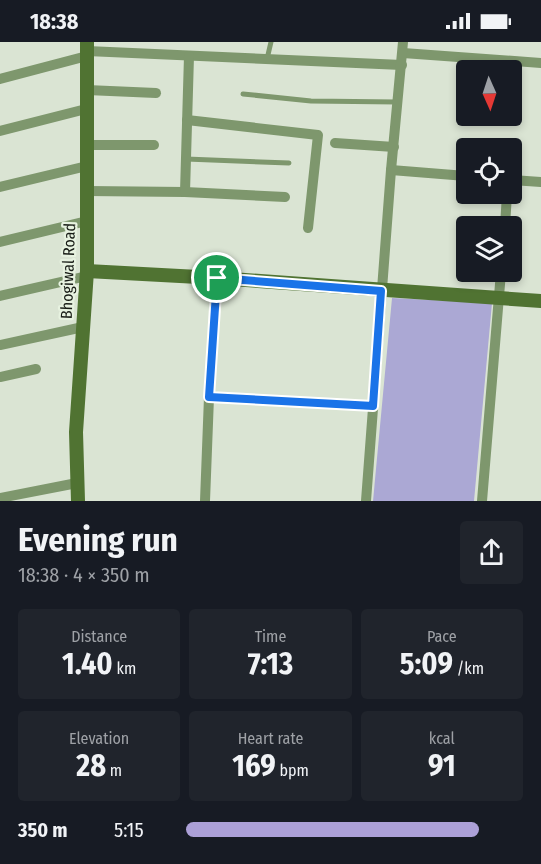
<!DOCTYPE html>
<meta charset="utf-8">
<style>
:root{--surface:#171b24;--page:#20242c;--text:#f1f3f6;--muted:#9ea1a6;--accent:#aca0d7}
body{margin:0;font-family:"Fira Sans Condensed",sans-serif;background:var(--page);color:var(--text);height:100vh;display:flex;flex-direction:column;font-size:22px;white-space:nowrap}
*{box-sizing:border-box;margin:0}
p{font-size:20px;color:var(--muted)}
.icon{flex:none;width:33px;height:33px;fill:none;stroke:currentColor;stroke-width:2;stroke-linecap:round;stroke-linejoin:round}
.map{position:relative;height:459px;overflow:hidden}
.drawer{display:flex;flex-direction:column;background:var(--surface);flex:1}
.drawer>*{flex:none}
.needle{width:39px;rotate:177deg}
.tools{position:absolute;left:456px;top:18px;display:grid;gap:12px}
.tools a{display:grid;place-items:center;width:66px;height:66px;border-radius:6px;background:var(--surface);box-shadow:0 3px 9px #0003;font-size:30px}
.pin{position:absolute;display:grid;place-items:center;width:51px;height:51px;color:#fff;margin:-26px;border:3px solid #fff;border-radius:50%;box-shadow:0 2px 6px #0007}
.round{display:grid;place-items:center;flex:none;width:63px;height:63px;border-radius:6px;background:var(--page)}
.overview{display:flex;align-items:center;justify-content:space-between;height:102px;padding:0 18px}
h1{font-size:33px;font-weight:700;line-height:45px}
.metrics{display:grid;grid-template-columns:repeat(3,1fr);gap:9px;height:102px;padding:6px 18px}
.metrics div{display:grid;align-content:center;border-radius:6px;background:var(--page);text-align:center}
.metrics b{font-size:30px;font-weight:700}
.metrics small{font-size:16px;font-weight:400}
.metrics p{font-size:16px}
ul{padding:0 18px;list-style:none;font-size:20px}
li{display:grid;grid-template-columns:96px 72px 1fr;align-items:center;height:45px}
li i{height:15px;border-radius:8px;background:var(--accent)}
.status{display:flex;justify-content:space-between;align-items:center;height:42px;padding:0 30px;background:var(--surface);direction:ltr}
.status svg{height:16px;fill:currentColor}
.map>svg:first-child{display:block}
.green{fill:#aba8d4}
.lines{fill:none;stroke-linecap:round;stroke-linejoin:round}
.lane{stroke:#7e976d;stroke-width:5}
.street{stroke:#7e976d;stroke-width:10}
.secondary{stroke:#507332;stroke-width:14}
.route-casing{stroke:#fff;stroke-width:12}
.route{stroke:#1a73e8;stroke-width:8}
.labels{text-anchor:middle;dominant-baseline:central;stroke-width:4.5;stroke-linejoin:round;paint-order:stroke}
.street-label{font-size:16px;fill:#171b15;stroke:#e7f2e0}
</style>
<div class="status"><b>18:38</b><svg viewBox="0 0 49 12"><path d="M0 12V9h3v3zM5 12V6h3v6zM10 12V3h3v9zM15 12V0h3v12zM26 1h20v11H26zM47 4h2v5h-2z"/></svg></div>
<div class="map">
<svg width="541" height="459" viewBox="0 0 541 459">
<rect width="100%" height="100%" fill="#dae4d3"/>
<path class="green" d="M392 256 492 261 474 459H373Z"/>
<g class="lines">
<g class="lane">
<path d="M267 17 271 0"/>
<path d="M243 52 311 59 397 60"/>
<path d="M186 117 289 121"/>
</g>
<g class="street">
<path d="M87 9 402 23"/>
<path d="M403 11 541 21"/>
<path d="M0 37 87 14"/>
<path d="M87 48 156 51"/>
<path d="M187 78 318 93 308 186"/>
<path d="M0 89 86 67"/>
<path d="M335 101 394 105"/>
<path d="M86 103H154"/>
<path d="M391 128 466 134"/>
<path d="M512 138 541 140"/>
<path d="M0 145 87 124"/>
<path d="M87 149 185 150 285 155"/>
<path d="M185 150 189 14"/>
<path d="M505 184 507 152"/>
<path d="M0 200 87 179"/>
<path d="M0 254 87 234"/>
<path d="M0 303 83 285"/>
<path d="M0 335 36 327"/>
<path d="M209 355 373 364"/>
<path d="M0 456 77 441"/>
<path d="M205 459 209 355 217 236"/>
<path d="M366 459 391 128 403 0"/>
<path d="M482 459 501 230"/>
</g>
<g class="secondary">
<path d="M87 229 217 236 541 259"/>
<path d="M78 459 76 390 87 229V0"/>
</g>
</g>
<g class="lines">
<g class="route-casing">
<path id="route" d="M217 236 381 249 373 364 209 355Z"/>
</g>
<use href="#route" class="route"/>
</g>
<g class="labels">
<g class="street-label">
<text transform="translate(68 229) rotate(-88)">Bhogiwal Road</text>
</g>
</g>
</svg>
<div class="tools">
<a><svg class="needle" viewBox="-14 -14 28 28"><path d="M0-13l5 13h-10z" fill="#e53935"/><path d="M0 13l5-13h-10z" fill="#9ea1a6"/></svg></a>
<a><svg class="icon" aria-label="locate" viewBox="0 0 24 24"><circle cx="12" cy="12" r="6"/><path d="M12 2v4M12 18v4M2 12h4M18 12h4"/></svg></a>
<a><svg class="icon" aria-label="layers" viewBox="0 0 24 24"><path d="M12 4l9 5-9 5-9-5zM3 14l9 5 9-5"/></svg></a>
</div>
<div class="pin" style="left:217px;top:236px;background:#1e9e55"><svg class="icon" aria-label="arrive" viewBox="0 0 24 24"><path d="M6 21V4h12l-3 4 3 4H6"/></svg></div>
</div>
<section class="drawer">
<div class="overview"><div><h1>Evening run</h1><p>18:38 · 4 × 350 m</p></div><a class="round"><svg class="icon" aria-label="share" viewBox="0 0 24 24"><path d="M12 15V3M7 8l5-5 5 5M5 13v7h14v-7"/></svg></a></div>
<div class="metrics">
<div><p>Distance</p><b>1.40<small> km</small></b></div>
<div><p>Time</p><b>7:13</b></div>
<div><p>Pace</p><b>5:09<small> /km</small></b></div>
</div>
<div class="metrics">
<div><p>Elevation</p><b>28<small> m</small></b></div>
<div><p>Heart rate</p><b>169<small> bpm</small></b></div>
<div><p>kcal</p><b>91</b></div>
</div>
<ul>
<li><b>350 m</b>5:15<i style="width:87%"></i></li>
</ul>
</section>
